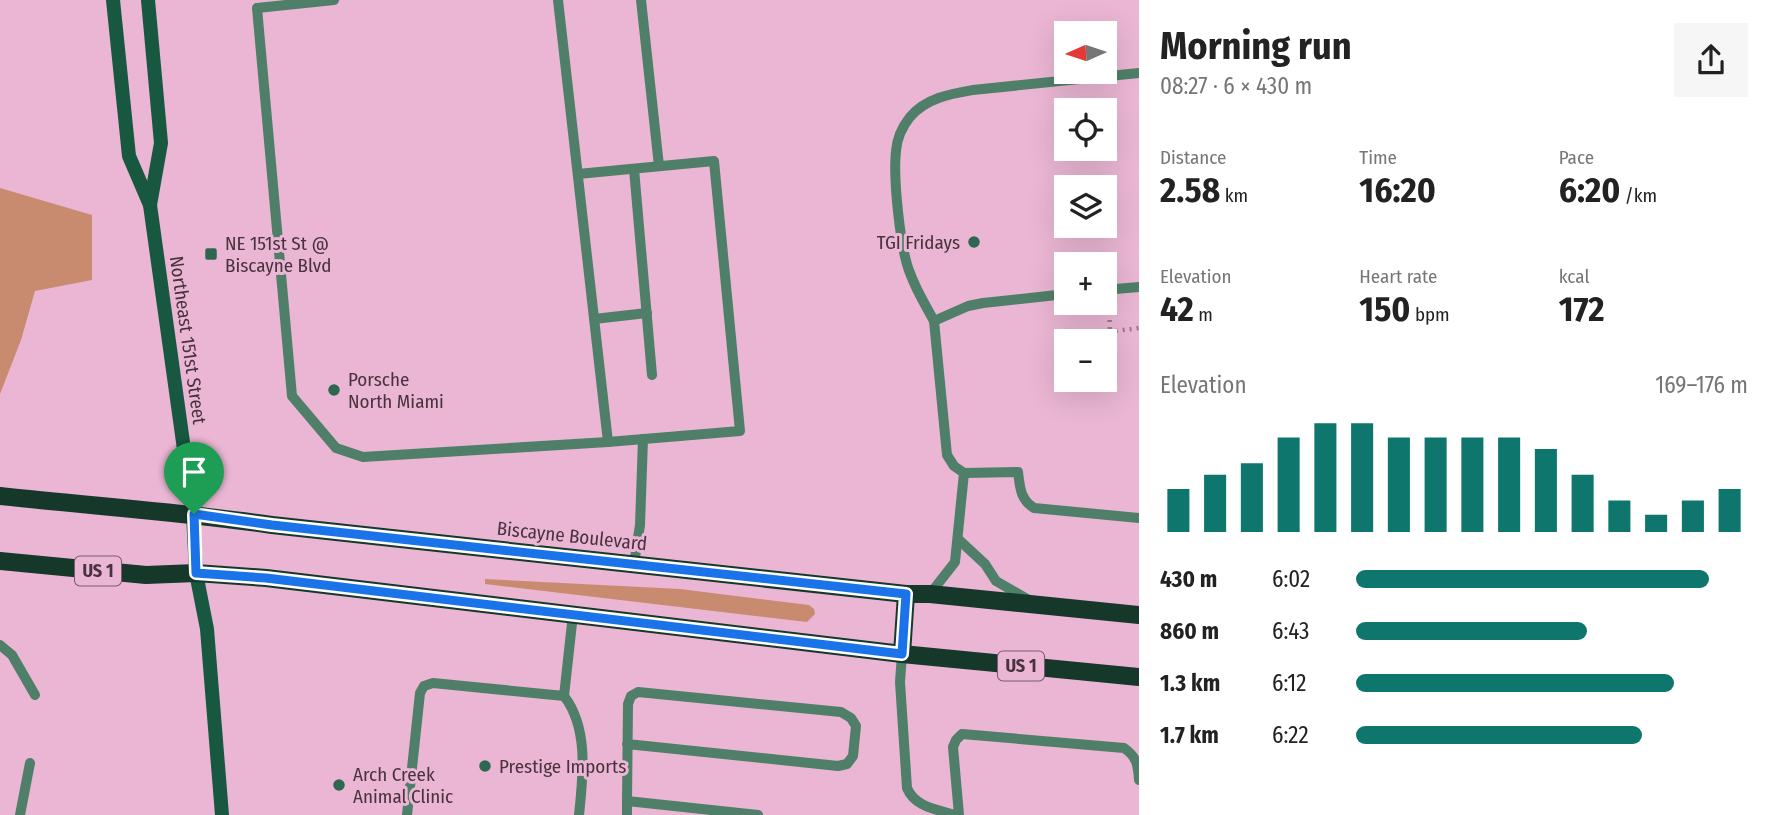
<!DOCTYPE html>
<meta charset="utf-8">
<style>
:root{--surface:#fff;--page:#f6f6f6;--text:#222;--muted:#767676;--accent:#0f766e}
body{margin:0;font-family:"Fira Sans Condensed",sans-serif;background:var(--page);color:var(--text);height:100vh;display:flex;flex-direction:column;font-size:26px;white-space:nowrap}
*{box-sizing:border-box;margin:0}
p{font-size:23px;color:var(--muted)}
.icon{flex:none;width:38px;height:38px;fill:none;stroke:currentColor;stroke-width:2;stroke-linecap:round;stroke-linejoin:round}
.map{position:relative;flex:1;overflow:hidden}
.drawer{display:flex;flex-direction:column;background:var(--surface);width:630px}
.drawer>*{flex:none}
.needle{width:46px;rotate:267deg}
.fabs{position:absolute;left:1054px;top:21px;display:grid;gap:14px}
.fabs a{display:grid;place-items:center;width:63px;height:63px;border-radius:0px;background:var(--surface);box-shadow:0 7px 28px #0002;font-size:35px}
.pin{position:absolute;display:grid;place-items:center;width:60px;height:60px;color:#fff;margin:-72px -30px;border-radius:50% 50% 50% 0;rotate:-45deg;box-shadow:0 0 7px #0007}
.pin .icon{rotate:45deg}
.round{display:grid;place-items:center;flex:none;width:74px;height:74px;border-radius:0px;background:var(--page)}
.headline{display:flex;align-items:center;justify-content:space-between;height:119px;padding:0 21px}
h1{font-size:38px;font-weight:700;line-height:52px}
.figures{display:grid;grid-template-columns:repeat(3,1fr);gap:10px;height:119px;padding:7px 21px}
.figures div{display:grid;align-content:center}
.figures b{font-size:35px;font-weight:700}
.figures small{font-size:19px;font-weight:400}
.figures p{font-size:19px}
.chart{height:196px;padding:14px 21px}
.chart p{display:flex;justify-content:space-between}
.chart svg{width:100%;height:126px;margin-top:7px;stroke:var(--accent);stroke-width:6}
ul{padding:0 21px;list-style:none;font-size:23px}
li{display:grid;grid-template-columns:112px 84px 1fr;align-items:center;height:52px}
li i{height:18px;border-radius:9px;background:var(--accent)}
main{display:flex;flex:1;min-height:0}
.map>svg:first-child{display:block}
.green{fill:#c98b70}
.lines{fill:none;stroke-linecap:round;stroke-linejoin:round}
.path{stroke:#9e788d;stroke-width:4.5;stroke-dasharray:2 5;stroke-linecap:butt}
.lane{stroke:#4f7f69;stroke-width:10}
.secondary{stroke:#195840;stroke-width:14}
.primary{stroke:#16382a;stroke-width:18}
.route-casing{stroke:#fff;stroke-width:14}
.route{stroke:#1a73e8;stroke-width:9}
.poi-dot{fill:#2e6750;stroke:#eab6d3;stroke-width:2.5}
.labels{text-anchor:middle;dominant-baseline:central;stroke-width:6;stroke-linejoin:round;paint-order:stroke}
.shield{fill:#eab6d3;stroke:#785a6b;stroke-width:2}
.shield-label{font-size:18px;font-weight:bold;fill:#47323e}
.poi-label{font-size:19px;fill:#47323e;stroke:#eab6d3;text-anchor:start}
.street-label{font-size:19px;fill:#47323e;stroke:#eab6d3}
</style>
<main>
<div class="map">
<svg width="1139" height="815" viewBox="0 0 1139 815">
<rect width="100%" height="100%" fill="#eab6d3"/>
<g class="green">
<path d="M0 188 92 215V280L35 291 21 340 0 394Z"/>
<path d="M485 579 680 589 809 605 814 609 815 614 807 622 485 584Z"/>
</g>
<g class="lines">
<g class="path">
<path d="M1109 306 1110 331"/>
<path d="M1074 336 1139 328"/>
</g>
<g class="lane">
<path d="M334 0 257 8 292 396 336 448 363 457 608 442 740 431 714 161 578 174"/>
<path d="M558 0 608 442"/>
<path d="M641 0 659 166"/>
<path d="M634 169 652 375"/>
<path d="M1104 290 1139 287"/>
<path d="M1066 294 983 303 968 306 934 321 947 455 954 466 964 473 1018 472C1020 487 1020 499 1034 508L1139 518"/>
<path d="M594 319 647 313"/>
<path d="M934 321C926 306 916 290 910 273 900 249 893 177 896 151 897 138 902 127 910 117 926 98 950 94 973 90L1139 73"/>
<path d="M958 539 985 564 996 581 1029 600"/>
<path d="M634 564 640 525 643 439"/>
<path d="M930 594 955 562 964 473"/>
<path d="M0 645 12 655 35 695"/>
<path d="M902 654 900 682 907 788C915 807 936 809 954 815"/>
<path d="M564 696C589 728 583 777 579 815"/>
<path d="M627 801 628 704 631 696 638 692 841 712 851 718 856 726 853 756 847 764 838 766 627 744"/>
<path d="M20 815 30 763"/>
<path d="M407 815 420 693 424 686 433 683 564 696 573 614"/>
<path d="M627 815V801L758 815"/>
<path d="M959 815 953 747 956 740 962 734 1124 748C1137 757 1138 765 1139 780"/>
</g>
<g class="secondary">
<path d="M113 0 129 156 150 205 193 514 196 573 207 629 222 815"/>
<path d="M148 0 161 143 150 205"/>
</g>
<g class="primary">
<path d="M0 496C91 506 182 512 272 525L906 594H930L1139 615"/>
<path d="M0 561 146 575 196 573 266 578 902 654 1139 677"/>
<path d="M902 654 906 594"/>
</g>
</g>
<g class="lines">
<g class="route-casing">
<path id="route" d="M194 514 272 525 906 594 902 654 266 578 196 573Z"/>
</g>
<use href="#route" class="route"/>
</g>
<g class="poi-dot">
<circle cx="974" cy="242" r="7"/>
<rect x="204" y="247" width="14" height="14" rx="3.5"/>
<circle cx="334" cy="390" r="7"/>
<circle cx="485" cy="766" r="7"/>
<circle cx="339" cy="785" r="7"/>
</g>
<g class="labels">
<g class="shield">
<rect x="75" y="556.5" width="46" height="29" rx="5"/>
<rect x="998" y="651.5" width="46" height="29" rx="5"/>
</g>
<g class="shield-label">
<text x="98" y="571">US 1</text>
<text x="1021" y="666">US 1</text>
</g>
<g class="poi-label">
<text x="960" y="242" text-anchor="end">TGI Fridays</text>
<text x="225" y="243">NE 151st St @<tspan x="225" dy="22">Biscayne Blvd</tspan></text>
<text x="348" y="379">Porsche<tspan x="348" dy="22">North Miami</tspan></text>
<text x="499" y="766">Prestige Imports</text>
<text x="353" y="774">Arch Creek<tspan x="353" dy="22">Animal Clinic</tspan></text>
</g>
<g class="street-label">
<text transform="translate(188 340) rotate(82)">Northeast 151st Street</text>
<text transform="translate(572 536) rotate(6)">Biscayne Boulevard</text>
</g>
</g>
</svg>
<div class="fabs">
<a><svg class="needle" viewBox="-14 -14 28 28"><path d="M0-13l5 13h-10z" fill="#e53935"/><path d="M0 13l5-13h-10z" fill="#767676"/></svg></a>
<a><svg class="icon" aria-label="locate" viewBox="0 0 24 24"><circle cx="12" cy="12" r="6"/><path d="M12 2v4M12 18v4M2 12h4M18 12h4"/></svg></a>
<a><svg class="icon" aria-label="layers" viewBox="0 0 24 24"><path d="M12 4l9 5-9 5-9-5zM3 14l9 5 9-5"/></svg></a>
<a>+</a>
<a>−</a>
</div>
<div class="pin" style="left:194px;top:514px;background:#1e9e55"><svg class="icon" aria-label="arrive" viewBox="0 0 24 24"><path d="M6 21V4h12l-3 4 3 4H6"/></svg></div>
</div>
<section class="drawer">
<div class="headline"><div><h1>Morning run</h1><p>08:27 · 6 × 430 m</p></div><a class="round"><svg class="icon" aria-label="share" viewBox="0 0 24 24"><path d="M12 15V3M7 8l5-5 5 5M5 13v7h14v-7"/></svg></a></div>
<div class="figures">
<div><p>Distance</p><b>2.58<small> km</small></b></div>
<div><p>Time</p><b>16:20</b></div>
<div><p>Pace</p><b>6:20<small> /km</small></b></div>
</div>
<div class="figures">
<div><p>Elevation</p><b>42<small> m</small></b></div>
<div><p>Heart rate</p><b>150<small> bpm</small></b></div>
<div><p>kcal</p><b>172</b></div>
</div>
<div class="chart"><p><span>Elevation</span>169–176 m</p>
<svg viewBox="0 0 160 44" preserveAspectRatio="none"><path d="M5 44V29M15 44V24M25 44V20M35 44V11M45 44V6M55 44V6M65 44V11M75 44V11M85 44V11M95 44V11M105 44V15M115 44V24M125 44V33M135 44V38M145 44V33M155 44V29"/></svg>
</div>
<ul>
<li><b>430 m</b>6:02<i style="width:90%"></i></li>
<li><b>860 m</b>6:43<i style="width:59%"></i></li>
<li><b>1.3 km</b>6:12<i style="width:81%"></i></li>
<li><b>1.7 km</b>6:22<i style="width:73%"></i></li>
</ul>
</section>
</main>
